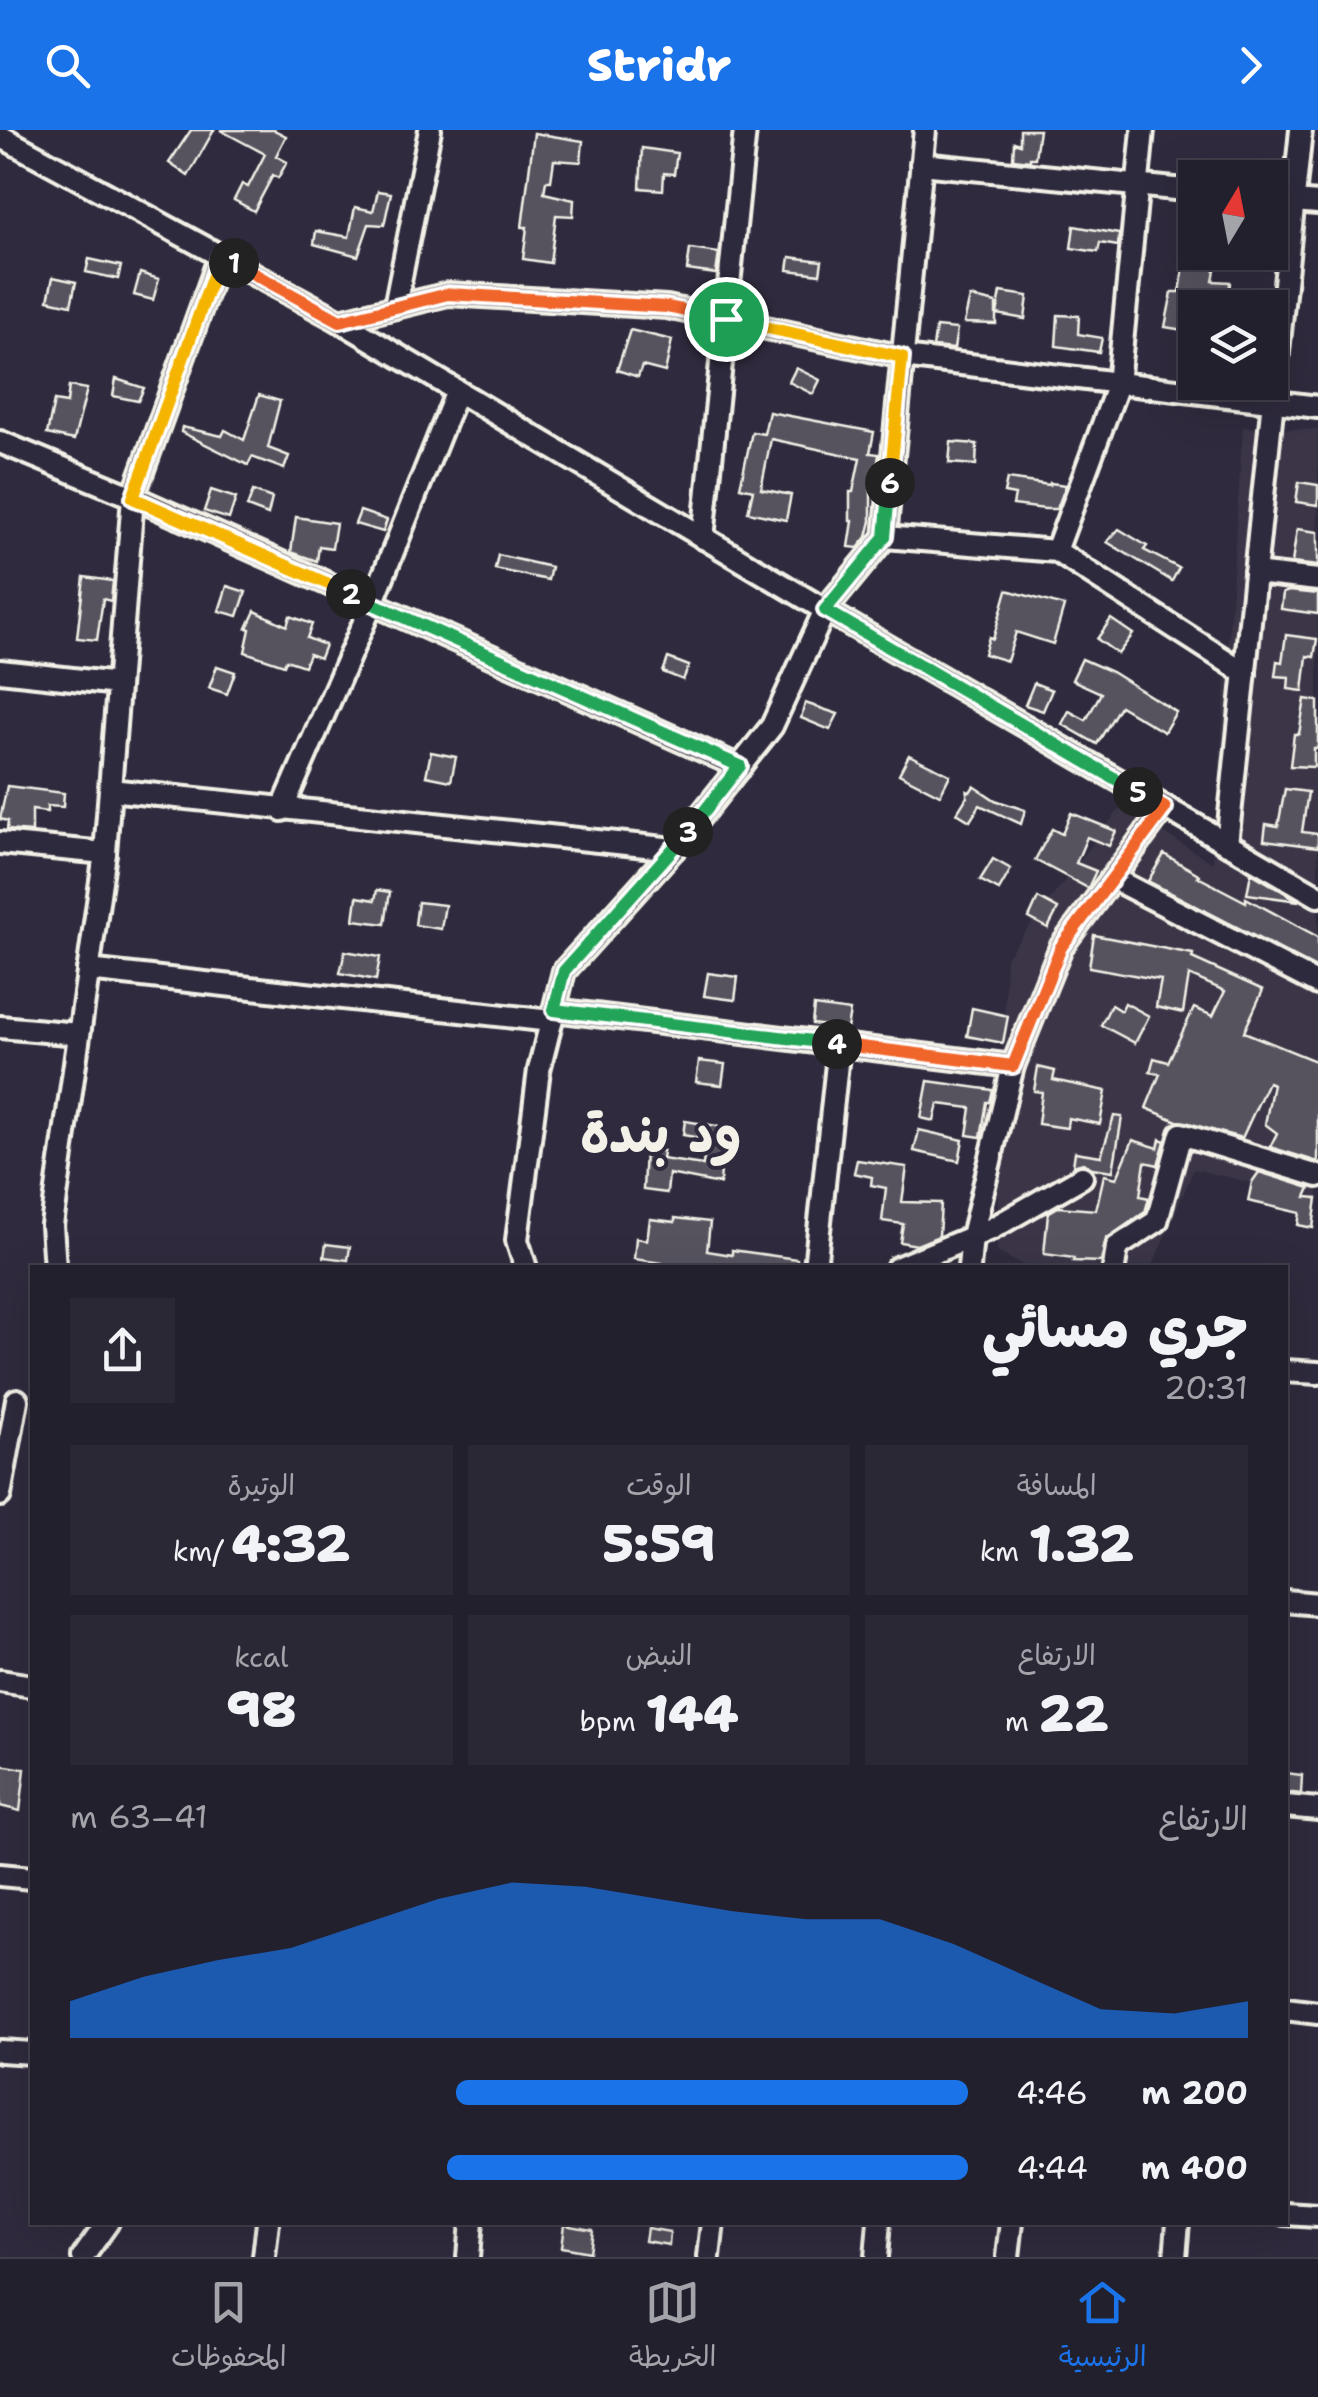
<!DOCTYPE html>
<html lang="ar">
<meta charset="utf-8">
<style>
:root{--surface:#23202e;--page:#2b2836;--text:#f1f3f6;--muted:#a3a3aa;--line:#403e4a;--accent:#1a73e8}
body{margin:0;font-family:"Shantell Sans","Playpen Sans Arabic",sans-serif;background:var(--page);color:var(--text);direction:rtl;height:100vh;display:flex;flex-direction:column;font-size:38px;white-space:nowrap}
*{box-sizing:border-box;margin:0}
p{font-size:32px;color:var(--muted)}
.icon{flex:none;width:55px;height:55px;fill:none;stroke:currentColor;stroke-width:2;stroke-linecap:round;stroke-linejoin:round}
.map{position:relative;flex:1;overflow:hidden;direction:ltr}
.side{position:absolute;left:30px;top:1135px;width:1258px;height:960px;display:flex;flex-direction:column;background:var(--surface);border-radius:0px;box-shadow:0 10px 40px #0002,0 0 0 2px var(--line);direction:rtl}
.side>*{flex:none}
.needle{width:65px;rotate:10deg}
.fabs{position:absolute;left:1178px;top:30px;display:grid;gap:20px}
.fabs a{display:grid;place-items:center;width:110px;height:110px;border-radius:0px;background:var(--surface);box-shadow:0 10px 40px #0002,0 0 0 2px var(--line);font-size:50px}
.pin{position:absolute;display:grid;place-items:center;width:85px;height:85px;color:#fff;margin:-42px;border:5px solid #fff;border-radius:50%;box-shadow:0 2px 10px #0007}
.km{position:absolute;width:50px;height:50px;margin:-25px;border-radius:50%;background:#222;color:#fff;font-size:28px;line-height:50px;text-align:center}
.round{display:grid;place-items:center;flex:none;width:105px;height:105px;border-radius:0px;background:var(--page)}
.summary{display:flex;align-items:center;justify-content:space-between;height:170px;padding:0 40px}
h1{font-size:55px;font-weight:800;line-height:75px}
.metrics{display:grid;grid-template-columns:repeat(3,1fr);gap:15px;height:170px;padding:10px 40px}
.metrics div{display:grid;align-content:center;border-radius:0px;background:var(--page);text-align:center}
.metrics b{font-size:50px;font-weight:800}
.metrics small{font-size:28px;font-weight:400}
.metrics p{font-size:28px}
.chart{height:280px;padding:20px 40px}
.chart p{display:flex;justify-content:space-between}
.chart svg{width:100%;height:180px;margin-top:10px;fill:var(--accent);opacity:.7}
ul{padding:0 40px;list-style:none;font-size:32px}
li{display:grid;grid-template-columns:160px 120px 1fr;align-items:center;height:75px}
li i{height:25px;border-radius:12px;background:var(--accent)}
header{display:flex;justify-content:space-between;align-items:center;height:130px;padding:0 40px;background:var(--accent);color:#fff;font-size:45px;font-weight:800}
.tab-bar{display:flex;justify-content:space-around;align-items:center;height:140px;border-top:2px solid var(--line);background:var(--surface);font-size:28px;color:var(--muted)}
.tab-bar a{display:grid;justify-items:center;gap:5px}
.tab-bar .on{color:var(--accent)}
.map>svg:first-child{display:block}
.built{fill:#3b3647}
.building{fill:#56525f;stroke:#f4f1e8;stroke-width:2.5}
.lines{fill:none;stroke-linecap:round;stroke-linejoin:round}
.minor-casing{stroke:#f4f1e8;stroke-width:28}
.minor{stroke:#2f2a3d;stroke-width:20}
.split-1-casing{stroke:#fff;stroke-width:20}
.split-2-casing{stroke:#fff;stroke-width:20}
.split-3-casing{stroke:#fff;stroke-width:20}
.split-4-casing{stroke:#fff;stroke-width:20}
.split-5-casing{stroke:#fff;stroke-width:20}
.split-6-casing{stroke:#fff;stroke-width:20}
.split-7-casing{stroke:#fff;stroke-width:20}
.split-1{stroke:#f0652b;stroke-width:12}
.split-2{stroke:#f5b400;stroke-width:12}
.split-3{stroke:#22a559;stroke-width:12}
.split-4{stroke:#22a559;stroke-width:12}
.split-5{stroke:#f0652b;stroke-width:12}
.split-6{stroke:#22a559;stroke-width:12}
.split-7{stroke:#f5b400;stroke-width:12}
.labels{text-anchor:middle;dominant-baseline:central;stroke-width:8;stroke-linejoin:round;paint-order:stroke}
.town-label{font-size:55px;font-weight:bold;fill:#f4f1e8;stroke:#2f2a3d}
</style>
<header><svg class="icon" aria-label="forward" viewBox="0 0 24 24"><path d="M9 5l7 7-7 7"/></svg>Stridr<svg class="icon" aria-label="search" viewBox="0 0 24 24"><circle cx="10" cy="10" r="6"/><path d="M15 15l6 6"/></svg></header>
<div class="map">
<svg width="1318" height="2127" viewBox="0 0 1318 2127">
<rect width="100%" height="100%" fill="#2f2a3d"/>
<filter id="ink" filterUnits="userSpaceOnUse"><feTurbulence type="fractalNoise" baseFrequency=".01" numOctaves="2"/><feDisplacementMap in="SourceGraphic" scale="20" xChannelSelector="R" yChannelSelector="G"/><feConvolveMatrix kernelMatrix="1 2 1 2 8 2 1 2 1" color-interpolation-filters="sRGB"/></filter>
<g filter="url(#ink)">
<path class="built" d="M1243 297 1318 300V1069L1194 1039 1152 1137H1026L997 1122 1006 827 1121 677 1213 733Z"/>
<g class="building">
<path d="M191 0H214L188 46 169 33Z"/>
<path d="M220 0H274L286 6 276 26 287 32 278 48 273 45 254 81 234 70 242 54 248 57 265 24Z"/>
<path d="M1020 0H1039L1035 28H1030V31L1013 29 1014 12 1020 14Z"/>
<path d="M534 3 583 11 581 32 554 30 551 51H546L544 63 574 70 573 86 556 85 550 133 523 129 527 97H522Z"/>
<path d="M642 18 677 23 674 44 664 43 663 60 640 58Z"/>
<path d="M378 61 391 63 384 95 369 94 358 126 314 114 316 101 349 107 355 77 373 81Z"/>
<path d="M1074 96 1119 104 1118 116 1100 113 1098 122 1071 118Z"/>
<path d="M690 119 719 123 716 144 687 140Z"/>
<path d="M1186 122H1218L1213 151 1230 152 1229 167 1208 166 1206 175 1195 172V202L1165 197 1172 162H1180Z"/>
<path d="M790 127 822 131 820 144 788 140Z"/>
<path d="M89 129 121 136 118 149 86 142Z"/>
<path d="M140 143 159 149 153 170 134 165Z"/>
<path d="M53 147 76 152 71 175 48 170Z"/>
<path d="M1001 162 1028 166 1025 189 997 184Z"/>
<path d="M970 167 996 173V194L964 193Z"/>
<path d="M1058 185 1079 186 1078 204 1102 208 1099 222 1056 216Z"/>
<path d="M936 197 957 199 954 219 933 217Z"/>
<path d="M630 200 672 210 665 242 642 236 638 247 617 240Z"/>
<path d="M796 238 820 250 813 264 789 252Z"/>
<path d="M116 249 144 258 138 271 113 266Z"/>
<path d="M69 256 87 259 74 310 47 304 54 271 67 273Z"/>
<path d="M259 265 280 271 268 318 289 326 284 339 252 327 248 335 181 302 182 297 222 306 225 300 244 310Z"/>
<path d="M769 282 874 302 870 323 879 324 875 356 871 355V391L867 407 858 418 849 417 853 391H850V362H853L860 328 771 309 761 359 791 365 786 390 748 382 753 360 740 357 752 302 764 304Z"/>
<path d="M951 312 977 314 976 335 949 333Z"/>
<path d="M1007 349 1050 355V353L1066 355 1057 379H1045L1013 375 1015 365 1004 363Z"/>
<path d="M1299 352 1318 355V375L1296 372Z"/>
<path d="M211 360 236 368 229 389 204 381Z"/>
<path d="M253 361 272 368 268 385 247 377Z"/>
<path d="M360 381 387 390 383 402 355 394Z"/>
<path d="M296 387 336 393 332 418 319 416 317 431 291 422Z"/>
<path d="M1119 399 1147 416 1144 420 1179 438 1172 451 1107 412Z"/>
<path d="M1297 399 1318 402V436L1292 433Z"/>
<path d="M498 425 551 437 548 450 495 439Z"/>
<path d="M84 447 113 451 111 471 103 469 97 510 77 508Z"/>
<path d="M227 456 246 462 238 486 219 481Z"/>
<path d="M1007 460 1064 476 1053 514 1016 502 1007 531 984 524 989 507 993 509Z"/>
<path d="M1289 461 1318 464V484L1281 479 1283 463Z"/>
<path d="M255 481 287 496 290 486 312 494 307 508 325 515 320 528 309 524 304 536 286 530 284 535 245 522 250 499 247 498Z"/>
<path d="M1111 489 1133 504 1118 524 1097 509Z"/>
<path d="M1286 505 1317 509 1314 527 1307 526 1303 561 1288 559 1289 547 1275 546 1277 531 1282 532Z"/>
<path d="M668 528 689 536 683 550 663 542Z"/>
<path d="M1082 529 1112 542 1176 582 1164 602 1120 576 1097 614 1062 594 1069 581 1086 590 1101 563 1072 550Z"/>
<path d="M217 536 235 542 227 564 209 558Z"/>
<path d="M1034 553 1052 560 1043 581 1025 575Z"/>
<path d="M1305 569 1318 571V618H1314V637L1290 636 1294 604H1299Z"/>
<path d="M805 573 838 584 830 600 801 588Z"/>
<path d="M431 622 456 627 451 651 426 646Z"/>
<path d="M909 625 950 645 940 665 899 644Z"/>
<path d="M7 656 64 663 63 677 47 676V682L32 680V702L7 700 8 691 0 689Z"/>
<path d="M974 656 995 670 1025 680 1021 694 980 675 970 691 957 683 967 667V661L970 662Z"/>
<path d="M1285 659 1308 662 1302 702 1318 704V717L1264 710 1266 694 1278 696Z"/>
<path d="M1071 683 1116 701 1109 716 1087 707 1076 733 1096 741 1088 758 1035 730 1052 699 1062 704Z"/>
<path d="M1164 724 1200 745 1198 747 1246 772V768L1318 807V839L1148 751Z"/>
<path d="M993 729 1011 739 999 760 980 750Z"/>
<path d="M1251 743 1299 771 1247 764Z"/>
<path d="M377 760 390 762 385 794 354 790 357 767 375 770Z"/>
<path d="M1038 768 1058 779 1048 798 1029 788Z"/>
<path d="M418 772 445 775 441 799 415 795Z"/>
<path d="M1094 805 1193 824 1192 828 1263 860 1244 902 1318 932V1032L1270 1017 1277 1003 1265 994 1273 954 1268 952 1242 1008 1177 991 1146 978 1160 944 1150 942 1154 928 1168 932 1194 878 1213 886 1225 861 1189 845 1183 883 1156 877 1161 850 1089 837Z"/>
<path d="M345 821 380 827 376 850 340 843Z"/>
<path d="M708 843 738 847 735 870 704 866Z"/>
<path d="M1125 873 1149 886 1135 913 1101 895 1111 875 1121 881Z"/>
<path d="M814 876 850 881 847 899 812 894Z"/>
<path d="M972 878 1008 886 1003 913 967 906Z"/>
<path d="M699 931 725 934 722 955 696 952Z"/>
<path d="M1038 937 1055 941 1053 950 1106 961 1100 994 1068 988 1067 998 1038 994 1042 962 1034 961Z"/>
<path d="M928 951 993 960 990 972H987L981 1007 967 1005 971 978 938 974 934 991 921 988Z"/>
<path d="M1114 986 1122 987 1113 1041 1092 1038 1083 1033 1073 1036 1075 1022 1101 1026Z"/>
<path d="M685 991 724 997 720 1054 669 1044 667 1063 643 1060 645 1020 663 1021 662 1029 703 1035 706 1009 683 1005Z"/>
<path d="M919 1000 963 1010 959 1031 914 1021Z"/>
<path d="M1160 1009 1165 1011 1158 1035 1145 1032 1140 1066 1149 1068 1145 1082 1106 1109 1101 1132 1073 1131 1074 1128 1044 1124 1048 1083 1058 1077 1096 1080 1104 1045 1117 1048 1133 1010 1158 1018Z"/>
<path d="M857 1030 907 1037 902 1072 941 1073 939 1106 917 1115 900 1112 903 1094 882 1091 886 1058 871 1055 872 1047 854 1043Z"/>
<path d="M1259 1042 1310 1058 1306 1067 1317 1068 1313 1098 1298 1095 1300 1083 1248 1071 1252 1052Z"/>
<path d="M675 1088 710 1092 707 1121 732 1125V1120L797 1129V1138H662V1133L634 1129 636 1108 647 1110 650 1089 675 1092Z"/>
<path d="M326 1114 350 1117 348 1130 324 1127Z"/>
<path d="M0 1635 25 1639 20 1681 0 1676Z"/>
<path d="M1285 1643 1302 1645 1301 1664 1285 1662Z"/>
<path d="M564 2094 592 2099 589 2122 561 2117Z"/>
<path d="M647 2098 670 2102 669 2115 645 2111Z"/>
</g>
<g class="lines">
<g class="minor-casing">
<g id="minor">
<path d="M925 0 885 407 825 480 1318 766"/>
<path d="M0 6 340 191 825 480 772 596 674 719 564 841 539 940 517 1110 526 1138"/>
<path d="M921 34 1195 61"/>
<path d="M1270 69 1318 73"/>
<path d="M395 177 430 0"/>
<path d="M340 191 448 164 667 177 903 227 1318 277"/>
<path d="M0 312 133 367 740 637"/>
<path d="M885 407 1056 421 1245 543"/>
<path d="M703 408 745 0"/>
<path d="M1056 421 1118 254 1143 0"/>
<path d="M1255 443 1318 450"/>
<path d="M0 541 118 554"/>
<path d="M110 660 674 719"/>
<path d="M282 680 372 474 457 261"/>
<path d="M0 713 105 723"/>
<path d="M1227 714 1301 0"/>
<path d="M1112 748 1318 854"/>
<path d="M88 840 551 891"/>
<path d="M554 880 1013 936"/>
<path d="M0 897 78 904"/>
<path d="M55 1138 52 1095 105 723 133 367 220 126"/>
<path d="M815 1138 839 915"/>
<path d="M897 1138 993 1098 1082 1047"/>
<path d="M969 1138 972 1106 1013 936 1061 817 1165 677"/>
<path d="M1114 1138 1117 1117 1157 1091 1181 1004 1318 1046"/>
<path d="M1285 1241 1318 1243"/>
<path d="M0 1365 17 1270"/>
<path d="M1285 1471 1318 1474"/>
<path d="M0 1551 32 1556"/>
<path d="M1285 1676 1318 1679"/>
<path d="M0 1745 32 1748"/>
<path d="M1285 1879 1318 1883"/>
<path d="M0 1921 32 1923"/>
<path d="M1285 2084 1318 2086"/>
<path d="M83 2127 108 2092"/>
<path d="M264 2127 268 2092"/>
<path d="M468 2127 471 2092"/>
<path d="M709 2127 713 2092"/>
<path d="M876 2127 879 2092"/>
<path d="M1008 2127 1012 2092"/>
<path d="M1175 2127 1178 2092"/>
</g>
</g>
<use href="#minor" class="minor"/>
</g>
</g>
<g class="lines" filter="url(#ink)">
<g class="split-1-casing">
<path id="split-1" d="M234 133 340 191 448 164 667 177 726 189"/>
</g>
<g class="split-2-casing">
<path id="split-2" d="M234 133 220 126 133 368 351 464"/>
</g>
<g class="split-3-casing">
<path id="split-3" d="M351 464 740 636 688 702"/>
</g>
<g class="split-4-casing">
<path id="split-4" d="M688 702 564 841 554 880 837 914"/>
</g>
<g class="split-5-casing">
<path id="split-5" d="M837 914 1013 936 1061 817 1165 678 1138 662"/>
</g>
<g class="split-6-casing">
<path id="split-6" d="M890 353 885 407 825 480 1138 662"/>
</g>
<g class="split-7-casing">
<path id="split-7" d="M726 189 902 227 890 353"/>
</g>
<use href="#split-1" class="split-1"/>
<use href="#split-2" class="split-2"/>
<use href="#split-3" class="split-3"/>
<use href="#split-4" class="split-4"/>
<use href="#split-5" class="split-5"/>
<use href="#split-6" class="split-6"/>
<use href="#split-7" class="split-7"/>
</g>
<g class="labels">
<g class="town-label">
<text x="661" y="1003">ود بندة</text>
</g>
</g>
</svg>
<div class="fabs">
<a><svg class="needle" viewBox="-14 -14 28 28"><path d="M0-13l5 13h-10z" fill="#e53935"/><path d="M0 13l5-13h-10z" fill="#a3a3aa"/></svg></a>
<a><svg class="icon" aria-label="layers" viewBox="0 0 24 24"><path d="M12 4l9 5-9 5-9-5zM3 14l9 5 9-5"/></svg></a>
</div>
<div class="pin" style="left:726px;top:189px;background:#1e9e55"><svg class="icon" aria-label="arrive" viewBox="0 0 24 24"><path d="M6 21V4h12l-3 4 3 4H6"/></svg></div>
<b class="km" style="left:234px;top:133px">1</b>
<b class="km" style="left:351px;top:464px">2</b>
<b class="km" style="left:688px;top:702px">3</b>
<b class="km" style="left:837px;top:914px">4</b>
<b class="km" style="left:1138px;top:662px">5</b>
<b class="km" style="left:890px;top:353px">6</b>
<section class="side">
<div class="summary"><div><h1>جري مسائي</h1><p>20:31</p></div><a class="round"><svg class="icon" aria-label="share" viewBox="0 0 24 24"><path d="M12 15V3M7 8l5-5 5 5M5 13v7h14v-7"/></svg></a></div>
<div class="metrics">
<div><p>المسافة</p><b>1.32<small> km</small></b></div>
<div><p>الوقت</p><b>5:59</b></div>
<div><p>الوتيرة</p><b>4:32<small> /km</small></b></div>
</div>
<div class="metrics">
<div><p>الارتفاع</p><b>22<small> m</small></b></div>
<div><p>النبض</p><b>144<small> bpm</small></b></div>
<div><p>kcal</p><b>98</b></div>
</div>
<div class="chart"><p><span>الارتفاع</span>41–63 m</p>
<svg viewBox="0 0 160 44" preserveAspectRatio="none"><path d="M0 44V35L10 29L20 25L30 22L40 16L50 10L60 6L70 7L80 10L90 13L100 15L110 15L120 21L130 29L140 37L150 38L160 35V44z"/></svg>
</div>
<ul>
<li><b>200 m</b>4:46<i style="width:57%"></i></li>
<li><b>400 m</b>4:44<i style="width:58%"></i></li>
</ul>
</section>
</div>
<nav class="tab-bar">
<a class="on"><svg class="icon" aria-label="home" viewBox="0 0 24 24"><path d="M3 11l9-7 9 7M6 9v11h12V9"/></svg>الرئيسية</a>
<a><svg class="icon" aria-label="map" viewBox="0 0 24 24"><path d="M3 6l6-2 6 2 6-2v14l-6 2-6-2-6 2zM9 4v14M15 6v14"/></svg>الخريطة</a>
<a><svg class="icon" aria-label="saved" viewBox="0 0 24 24"><path d="M7 4h10v16l-5-4-5 4z"/></svg>المحفوظات</a>
</nav>
